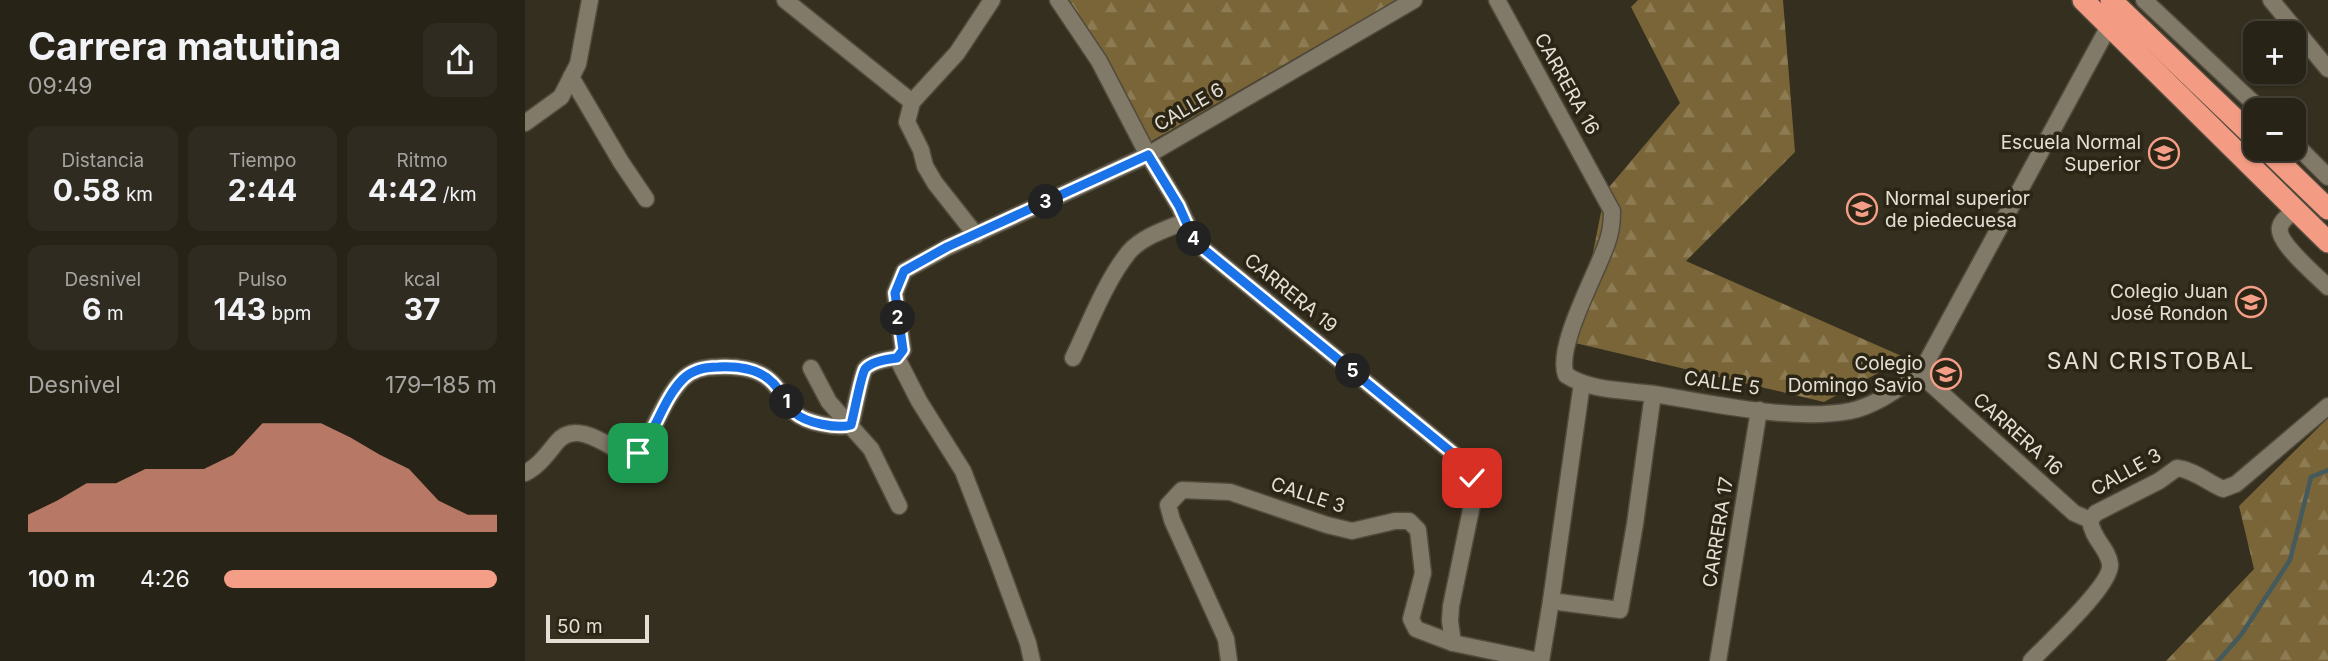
<!DOCTYPE html>
<html lang="es">
<meta charset="utf-8">
<style>
:root{--surface:#282317;--page:#302b20;--text:#f1f3f6;--muted:#a5a4a1;--line:#444036;--accent:#f49e87}
body{margin:0;font-family:Inter,sans-serif;background:var(--page);color:var(--text);height:100vh;display:flex;flex-direction:column;font-size:26px;white-space:nowrap}
*{box-sizing:border-box;margin:0}
p{font-size:23px;color:var(--muted)}
.icon{flex:none;width:38px;height:38px;fill:none;stroke:currentColor;stroke-width:2;stroke-linecap:round;stroke-linejoin:round}
.map{position:relative;flex:1;overflow:hidden}
.drawer{display:flex;flex-direction:column;background:var(--surface);width:525px}
.drawer>*{flex:none}
.buttons{position:absolute;left:1718px;top:21px;display:grid;gap:14px}
.buttons a{display:grid;place-items:center;width:63px;height:63px;border-radius:14px;background:var(--surface);box-shadow:0 2px 5px #0004,0 0 0 2px var(--line);font-size:35px}
.scale{position:absolute;left:21px;bottom:18px;width:103px;box-sizing:border-box;padding-left:7px;border:4px solid #e4dfd5;border-top:0;font-size:19px;line-height:24px;white-space:nowrap;color:#e4dfd5;-webkit-text-stroke:5px #2b2515;paint-order:stroke}
.pin{position:absolute;display:grid;place-items:center;width:60px;height:60px;color:#fff;margin:-30px;border-radius:14px;box-shadow:0 4px 10px #0006}
.km{position:absolute;width:35px;height:35px;margin:-18px;border-radius:50%;background:#222;color:#fff;font-size:19px;line-height:35px;text-align:center}
.round{display:grid;place-items:center;flex:none;width:74px;height:74px;border-radius:14px;background:var(--page)}
.headline{display:flex;align-items:center;justify-content:space-between;height:119px;padding:0 28px}
h1{font-size:38px;font-weight:700;line-height:52px}
.stats{display:grid;grid-template-columns:repeat(3,1fr);gap:10px;height:119px;padding:7px 28px}
.stats div{display:grid;align-content:center;border-radius:14px;background:var(--page);text-align:center}
.stats b{font-size:30px;font-weight:700}
.stats small{font-size:19px;font-weight:400}
.stats p{font-size:19px}
.chart{height:196px;padding:14px 28px}
.chart p{display:flex;justify-content:space-between}
.chart svg{width:100%;height:126px;margin-top:7px;fill:var(--accent);opacity:.7}
ul{padding:0 28px;list-style:none;font-size:23px}
li{display:grid;grid-template-columns:112px 84px 1fr;align-items:center;height:52px}
li i{height:18px;border-radius:9px;background:var(--accent)}
main{display:flex;flex:1;min-height:0}
.map>svg:first-child{display:block}
.forest{fill:url(#forest-firs)}
.lines{fill:none;stroke-linecap:round;stroke-linejoin:round}
.stream{stroke:#455a5d;stroke-width:4.5}
.minor-casing{stroke:#514b3d;stroke-width:19}
.highway-casing{stroke:#514b3d;stroke-width:24}
.minor{stroke:#827a69;stroke-width:16}
.highway{stroke:#f49b83;stroke-width:21}
.route-casing{stroke:#fff;stroke-width:14}
.route{stroke:#1a73e8;stroke-width:9}
.labels{text-anchor:middle;dominant-baseline:central;stroke-width:7;stroke-linejoin:round;paint-order:stroke}
.street-label{font-size:19px;fill:#e4dfd5;stroke:#2b2515}
.poi-label{font-size:19px;fill:#e4dfd5;stroke:#2b2515;text-anchor:end}
.quarter-label{font-size:23px;letter-spacing:2px;fill:#e4dfd5;stroke:#2b2515}
</style>
<main>
<section class="drawer">
<div class="headline"><div><h1>Carrera matutina</h1><p>09:49</p></div><a class="round"><svg class="icon" aria-label="share" viewBox="0 0 24 24"><path d="M12 15V3M7 8l5-5 5 5M5 13v7h14v-7"/></svg></a></div>
<div class="stats">
<div><p>Distancia</p><b>0.58<small> km</small></b></div>
<div><p>Tiempo</p><b>2:44</b></div>
<div><p>Ritmo</p><b>4:42<small> /km</small></b></div>
</div>
<div class="stats">
<div><p>Desnivel</p><b>6<small> m</small></b></div>
<div><p>Pulso</p><b>143<small> bpm</small></b></div>
<div><p>kcal</p><b>37</b></div>
</div>
<div class="chart"><p><span>Desnivel</span>179–185 m</p>
<svg viewBox="0 0 160 44" preserveAspectRatio="none"><path d="M0 44V38L10 33L20 27L30 27L40 22L50 22L60 22L70 17L80 6L90 6L100 6L110 11L120 17L130 22L140 33L150 38L160 38V44z"/></svg>
</div>
<ul>
<li><b>100 m</b>4:26<i style="width:100%"></i></li>
</ul>
</section>
<div class="map">
<svg width="1803" height="661" viewBox="0 0 1803 661">
<defs>
<pattern id="forest-firs" width="22" height="20" patternUnits="userSpaceOnUse" patternTransform="scale(1.75)"><rect width="22" height="20" fill="#796537"/><path d="M5 1l3.5 6h-7zM16 11l3.5 6h-7z" fill="#8c7b53"/></pattern>
</defs>
<rect width="100%" height="100%" fill="#352f1f"/>
<g class="forest">
<path d="M542 0H871L625 142Z"/>
<path d="M1113 0H1258L1270 152 1161 261 1381 358 1299 402 1050 343 1080 192 1155 103 1106 7Z"/>
<path d="M1803 418V661H1641L1729 569 1714 506Z"/>
</g>
<g class="lines">
<path class="stream" d="M1693 661 1716 635 1765 560 1786 477 1803 470"/>
<g class="minor-casing">
<g id="minor">
<path d="M260 0 387 102 382 122 396 150 400 166 410 183 451 235"/>
<path d="M533 0 574 61 623 155 654 206 670 242 942 465 949 495 926 606 925 621 928 643"/>
<path d="M972 0 1087 211C1087 222 1086 232 1082 243 1072 273 1030 347 1041 375 1065 391 1101 390 1129 394 1186 403 1269 422 1325 411 1350 406 1374 388 1395 374L1584 26"/>
<path d="M1619 0 1736 110"/>
<path d="M1746 0 1803 69"/>
<path d="M46 77 96 162 121 199"/>
<path d="M387 102 432 53 467 0"/>
<path d="M0 123 36 97 53 64 65 0"/>
<path d="M1769 143 1803 177"/>
<path d="M1770 211C1765 215 1757 219 1755 227 1751 242 1792 276 1803 287"/>
<path d="M372 358 394 401 438 471 472 559 503 643 507 661"/>
<path d="M548 358C564 325 581 280 604 252 618 236 642 229 661 221"/>
<path d="M286 368 304 402 346 449 374 506"/>
<path d="M1395 374 1549 513 1565 520"/>
<path d="M1057 383 1026 601 1095 610 1110 524 1128 394"/>
<path d="M326 425C329 414 336 375 340 369 347 361 362 359 372 358L378 350 370 293 379 271 423 247 623 155 889 0"/>
<path d="M0 473C14 466 22 454 32 442 51 419 83 446 103 456L113 453C130 431 138 399 158 379 167 370 181 367 193 367 212 366 234 368 248 383 257 392 261 405 270 413 282 423 312 429 326 425"/>
<path d="M704 661 701 639 647 520 643 505 657 490 705 492 802 525 827 531 870 521H884L893 530 898 573 886 619 891 629 928 643 1014 661"/>
<path d="M1016 661 1026 601"/>
<path d="M1193 661 1234 410"/>
<path d="M1506 661C1521 645 1588 584 1585 564 1583 548 1567 539 1565 520L1571 513 1634 481 1652 468C1669 470 1682 482 1698 489L1711 484 1803 406"/>
</g>
</g>
<g class="highway-casing">
<g id="highway">
<path d="M1558 0 1803 242"/>
<path d="M1586 0 1731 139"/>
<path d="M1741 149 1803 209"/>
</g>
</g>
<use href="#minor" class="minor"/>
<use href="#highway" class="highway"/>
</g>
<g class="lines">
<g class="route-casing">
<path id="route" d="M113 453C131 431 138 399 158 379 167 370 181 367 193 367 212 366 234 368 248 383 257 392 261 405 270 413 281 423 312 429 326 425 329 414 336 375 340 369 347 361 362 359 372 358L378 350 370 293 379 271 422 247 623 155 654 206 670 242 942 465 947 478"/>
</g>
<use href="#route" class="route"/>
</g>
<defs>
<g id="school-ring" transform="scale(1.575)"><circle r="9.5" fill="#2b2515" stroke="#f49e87" stroke-width="1.5"/><path d="M0-5L7-2L0 1L-7-2ZM-4 1L0 2.5L4 1V4Q0 6-4 4Z" fill="#f49e87"/></g>
</defs>
<g fill-rule="evenodd">
<use href="#school-ring" x="1639" y="153"/>
<use href="#school-ring" x="1337" y="209"/>
<use href="#school-ring" x="1726" y="302"/>
<use href="#school-ring" x="1421" y="374"/>
</g>
<g class="labels">
<g class="street-label">
<text transform="translate(1042 84) rotate(61)">CARRERA 16</text>
<text transform="translate(664 107) rotate(-30)">CALLE 6</text>
<text transform="translate(766 293) rotate(39)">CARRERA 19</text>
<text transform="translate(1197 383) rotate(8)">CALLE 5</text>
<text transform="translate(1493 434) rotate(42)">CARRERA 16</text>
<text transform="translate(1601 472) rotate(-29)">CALLE 3</text>
<text transform="translate(783 495) rotate(18)">CALLE 3</text>
<text transform="translate(1193 532) rotate(-81)">CARRERA 17</text>
</g>
<g class="poi-label">
<text x="1616" y="142">Escuela Normal<tspan x="1616" dy="22">Superior</tspan></text>
<text x="1360" y="198" text-anchor="start">Normal superior<tspan x="1360" dy="22">de piedecuesa</tspan></text>
<text x="1703" y="291">Colegio Juan<tspan x="1703" dy="22">José Rondon</tspan></text>
<text x="1398" y="363">Colegio<tspan x="1398" dy="22">Domingo Savio</tspan></text>
</g>
<g class="quarter-label">
<text x="1626" y="361">SAN CRISTOBAL</text>
</g>
</g>
</svg>
<div class="buttons">
<a>+</a>
<a>−</a>
</div>
<div class="scale">50 m</div>
<div class="pin" style="left:113px;top:453px;background:#1e9e55"><svg class="icon" aria-label="arrive" viewBox="0 0 24 24"><path d="M6 21V4h12l-3 4 3 4H6"/></svg></div>
<div class="pin" style="left:947px;top:478px;background:#d93025"><svg class="icon" aria-label="check" viewBox="0 0 24 24"><path d="M5 12l5 5 9-10"/></svg></div>
<b class="km" style="left:262px;top:402px">1</b>
<b class="km" style="left:373px;top:318px">2</b>
<b class="km" style="left:521px;top:202px">3</b>
<b class="km" style="left:669px;top:239px">4</b>
<b class="km" style="left:828px;top:371px">5</b>
</div>
</main>
